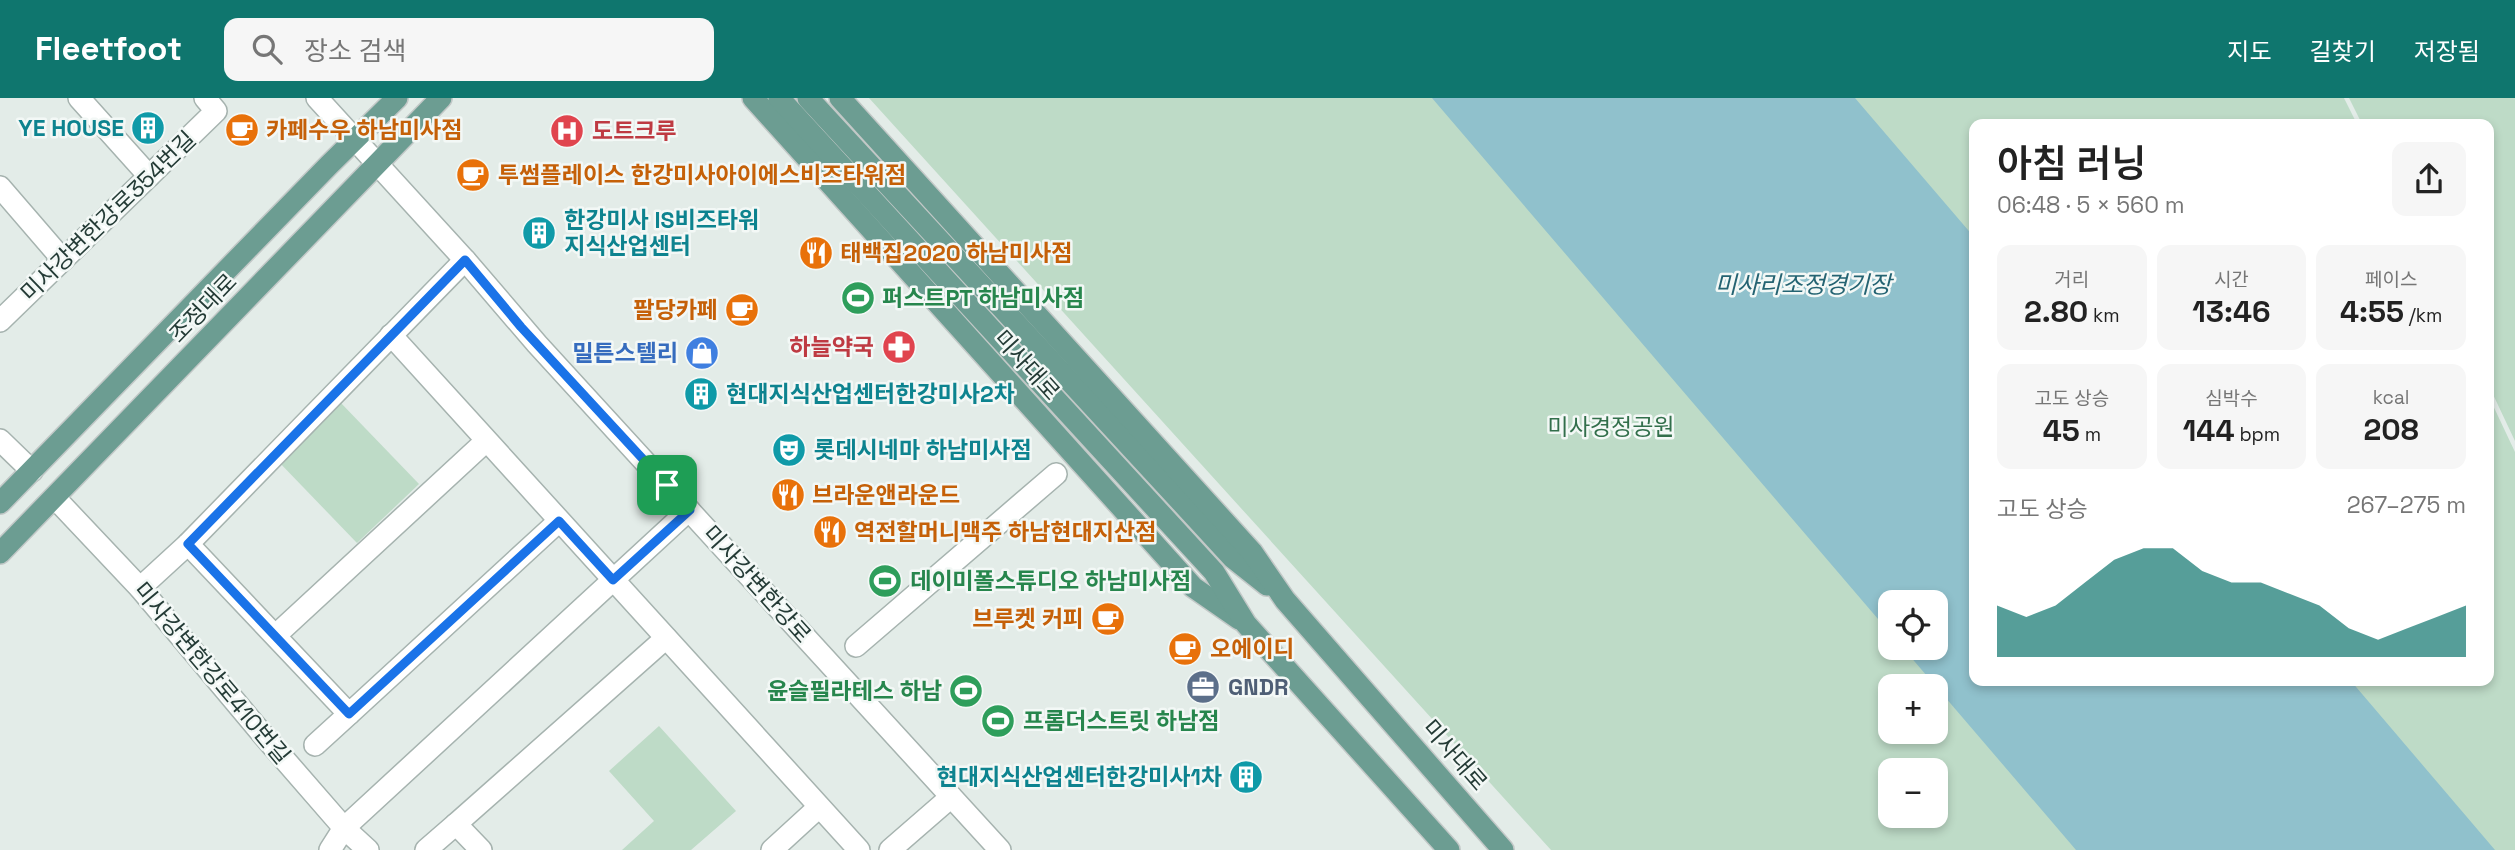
<!DOCTYPE html>
<html lang="ko">
<meta charset="utf-8">
<style>
:root{--surface:#fff;--page:#f6f6f6;--text:#222;--muted:#767676;--accent:#0f766e}
body{margin:0;font-family:"Space Grotesk","Noto Sans KR",sans-serif;background:var(--page);color:var(--text);height:100vh;display:flex;flex-direction:column;font-size:26px;white-space:nowrap}
*{box-sizing:border-box;margin:0}
p{font-size:23px;color:var(--muted)}
.icon{flex:none;width:38px;height:38px;fill:none;stroke:currentColor;stroke-width:2;stroke-linecap:round;stroke-linejoin:round}
.map{position:relative;flex:1;overflow:hidden}
.drawer{position:absolute;left:1969px;top:21px;width:525px;height:567px;display:flex;flex-direction:column;background:var(--surface);border-radius:14px;box-shadow:0 4px 10px #0003}
.drawer>*{flex:none}
.controls{position:absolute;left:1878px;top:492px;display:grid;gap:14px}
.controls a{display:grid;place-items:center;width:70px;height:70px;border-radius:14px;background:var(--surface);box-shadow:0 4px 10px #0003;font-size:35px}
.pin{position:absolute;display:grid;place-items:center;width:60px;height:60px;color:#fff;margin:-30px;border-radius:14px;box-shadow:0 4px 10px #0006}
.round{display:grid;place-items:center;flex:none;width:74px;height:74px;border-radius:14px;background:var(--page)}
.headline{display:flex;align-items:center;justify-content:space-between;height:119px;padding:0 28px}
h1{font-size:38px;font-weight:600;line-height:52px}
.metrics{display:grid;grid-template-columns:repeat(3,1fr);gap:10px;height:119px;padding:7px 28px}
.metrics div{display:grid;align-content:center;border-radius:14px;background:var(--page);text-align:center}
.metrics b{font-size:30px;font-weight:600}
.metrics small{font-size:19px;font-weight:400}
.metrics p{font-size:19px}
.chart{height:196px;padding:14px 28px}
.chart p{display:flex;justify-content:space-between}
.chart svg{width:100%;height:126px;margin-top:7px;fill:var(--accent);opacity:.7}
header{display:flex;align-items:center;gap:42px;box-sizing:border-box;height:98px;padding:0 35px;background:var(--accent);color:#fff}
header strong{font-size:33px}
nav{display:flex;gap:38px;margin-inline-start:auto;font-size:24px}
.search{width:490px;height:63px;background:var(--page);display:flex;align-items:center;gap:18px;box-sizing:border-box;padding:0 24px;border-radius:14px;color:var(--muted);font-size:26px}
.map>svg:first-child{display:block}
.green{fill:#bedbc7;fill-rule:evenodd}
.water{fill:#90c1cc}
.lines{fill:none;stroke-linecap:round;stroke-linejoin:round}
.minor-casing{stroke:#a6b3af;stroke-width:24}
.major-casing{stroke:#c2c8c7;stroke-width:24}
.minor{stroke:#fff;stroke-width:21}
.major{stroke:#6c9d92;stroke-width:21}
.route-casing{stroke:#fff;stroke-width:14}
.route{stroke:#1a73e8;stroke-width:9}
.labels{text-anchor:middle;dominant-baseline:central;stroke-width:5;stroke-linejoin:round;paint-order:stroke}
.culture-label{font-size:23px;font-weight:bold;fill:#0d838f;stroke:#f3f8f6;text-anchor:start}
.food-label{font-size:23px;font-weight:bold;fill:#c56008;stroke:#f3f8f6;text-anchor:start}
.health-label{font-size:23px;font-weight:bold;fill:#be3a42;stroke:#f3f8f6;text-anchor:start}
.street-label{font-size:23px;fill:#243b36;stroke:#f3f8f6}
.leisure-label{font-size:23px;font-weight:bold;fill:#27864d;stroke:#f3f8f6;text-anchor:start}
.shop-label{font-size:23px;font-weight:bold;fill:#366cbe;stroke:#f3f8f6;text-anchor:end}
.park-label{font-size:23px;fill:#326f4b;stroke:#f3f8f6}
.service-label{font-size:23px;font-weight:bold;fill:#4e5e75;stroke:#f3f8f6;text-anchor:start}
.water-label{font-size:24px;font-style:italic;fill:#246372;stroke:#f3f8f6}
</style>
<header>
<strong>Fleetfoot</strong>
<div class="search"><svg class="icon" aria-label="search" viewBox="0 0 24 24"><circle cx="10" cy="10" r="6"/><path d="M15 15l6 6"/></svg>장소 검색</div>
<nav><a>지도</a><a>길찾기</a><a>저장됨</a></nav>
</header>
<div class="map">
<svg width="2515" height="752" viewBox="0 0 2515 752">
<rect width="100%" height="100%" fill="#e3ece8"/>
<g class="green">
<path d="M869 0H2344L2357 26H1974V583H2488L2489 299 2515 354V752H1551ZM1890 504H1936V550H1890ZM1890 588H1936V634H1890ZM1890 672H1936V718H1890Z"/>
<path d="M2349 0H2515V343L2489 288 2488 26H2362Z"/>
<path d="M339 303 419 386 357 445 277 362Z"/>
<path d="M659 628 736 713 691 752H622L654 723 609 673Z"/>
</g>
<path class="water" d="M1432 0H1855L1974 139V583H2351L2495 752H2076L1903 550H1936V504H1890V535Z"/>
<g class="lines">
<g class="minor-casing">
<g id="minor">
<path d="M79 0 149 78"/>
<path d="M317 0 465 162 537 246 1000 752"/>
<path d="M0 89 63 162"/>
<path d="M0 223 216 13 205 0"/>
<path d="M391 237 859 752"/>
<path d="M0 342 32 373"/>
<path d="M55 400 140 490 264 638 344 730 368 752"/>
<path d="M188 446 349 616 559 423"/>
<path d="M140 490 188 446 465 162"/>
<path d="M276 537 486 343"/>
<path d="M856 548 1056 376"/>
<path d="M315 647 349 616"/>
<path d="M330 752 344 730 689 412"/>
<path d="M426 752 456 726"/>
<path d="M481 752 456 726 666 540"/>
<path d="M772 752 819 709"/>
<path d="M890 752 951 699"/>
</g>
</g>
<g class="major-casing">
<g id="major">
<path d="M753 0 1193 489 1239 521"/>
<path d="M779 0 1214 474 1246 526 1449 752"/>
<path d="M808 0 1233 460 1267 487"/>
<path d="M840 0 1252 454 1285 502 1503 752"/>
<path d="M0 405 329 67 397 0"/>
<path d="M0 455 441 0"/>
</g>
</g>
<use href="#minor" class="minor"/>
<use href="#major" class="major"/>
</g>
<g class="lines">
<g class="route-casing">
<path id="route" d="M465 162 521 229 690 412 613 482 559 423 349 616 188 446Z"/>
</g>
<use href="#route" class="route"/>
</g>
<defs>
<g id="building-disc" transform="scale(1.75)"><circle r="9.5" fill="#0f9aa8" stroke="#f3f8f6"/><path d="M-4-6H4V6H1V3H-1V6H-4ZM-2.5-4.3h1.7v1.8h-1.7ZM.8-4.3h1.7v1.8H.8ZM-2.5-1h1.7V.8h-1.7ZM.8-1h1.7V.8H.8Z" fill="#fff"/></g>
<g id="cafe-disc" transform="scale(1.75)"><circle r="9.5" fill="#e8710a" stroke="#f3f8f6"/><path d="M-5.5-4.5H6V0H3Q3 3.5 0 3.5H-2.5Q-5.5 3.5-5.5 0ZM3-3.2v2h1.7v-2ZM-6 4.5H4V6H-6Z" fill="#fff"/></g>
<g id="hospital-disc" transform="scale(1.75)"><circle r="9.5" fill="#e0444e" stroke="#f3f8f6"/><path d="M-5-5h3v3.5h4V-5h3V5h-3V1.5h-4V5h-3Z" fill="#fff"/></g>
<g id="restaurant-disc" transform="scale(1.75)"><circle r="9.5" fill="#e8710a" stroke="#f3f8f6"/><path d="M-5-6h1v4h1v-4h1v4h1v-4h1v5L-1.5 .5V6h-2V.5L-5-1ZM5-6V6H3V1.5H1.5Q1.5-4 5-6Z" fill="#fff"/></g>
<g id="stadium-disc" transform="scale(1.75)"><circle r="9.5" fill="#2e9e5b" stroke="#f3f8f6"/><path d="M0-5a6.5 5 0 1 0 0 10a6.5 5 0 1 0 0-10ZM-3.5-1.8h7v3.6h-7Z" fill="#fff"/></g>
<g id="pharmacy-disc" transform="scale(1.75)"><circle r="9.5" fill="#e0444e" stroke="#f3f8f6"/><path d="M-2-6h4v4h4v4h-4v4h-4v-4h-4v-4h4Z" fill="#fff"/></g>
<g id="shop-disc" transform="scale(1.75)"><circle r="9.5" fill="#3f7fe0" stroke="#f3f8f6"/><path d="M-5-2.5h2.3a2.7 3.5 0 0 1 5.4 0H5L5.5 6h-11ZM-1.5-2.5h3a1.5 2.3 0 0 0-3 0Z" fill="#fff"/></g>
<g id="theatre-disc" transform="scale(1.75)"><circle r="9.5" fill="#0f9aa8" stroke="#f3f8f6"/><path d="M-5-5.5Q0-4 5-5.5V0Q5 5 0 6Q-5 5-5 0ZM-3.3-2.5H-1v1.5H-3.3ZM1-2.5H3.3v1.5H1ZM-2.8 1Q0 5.5 2.8 1Z" fill="#fff"/></g>
<g id="office-disc" transform="scale(1.75)"><circle r="9.5" fill="#5c6f8a" stroke="#f3f8f6"/><path d="M-6-3h4V-5.5h4V-3h4V5H-6ZM-1-4.5V-3h2v-1.5ZM-6 0V1H6V0Z" fill="#fff"/></g>
</defs>
<g fill-rule="evenodd">
<use href="#building-disc" x="148" y="30"/>
<use href="#cafe-disc" x="242" y="32"/>
<use href="#hospital-disc" x="567" y="33"/>
<use href="#cafe-disc" x="473" y="77"/>
<use href="#building-disc" x="539" y="135"/>
<use href="#restaurant-disc" x="816" y="155"/>
<use href="#stadium-disc" x="858" y="200"/>
<use href="#cafe-disc" x="742" y="212"/>
<use href="#pharmacy-disc" x="899" y="249"/>
<use href="#shop-disc" x="702" y="255"/>
<use href="#building-disc" x="701" y="296"/>
<use href="#theatre-disc" x="789" y="352"/>
<use href="#restaurant-disc" x="788" y="397"/>
<use href="#restaurant-disc" x="830" y="434"/>
<use href="#stadium-disc" x="885" y="483"/>
<use href="#cafe-disc" x="1108" y="521"/>
<use href="#cafe-disc" x="1185" y="551"/>
<use href="#office-disc" x="1203" y="589"/>
<use href="#stadium-disc" x="966" y="593"/>
<use href="#stadium-disc" x="998" y="623"/>
<use href="#building-disc" x="1246" y="679"/>
</g>
<g class="labels">
<g class="culture-label">
<text x="124" y="30" text-anchor="end">YE HOUSE</text>
<text x="564" y="122">한강미사 IS비즈타워<tspan x="564" dy="26">지식산업센터</tspan></text>
<text x="726" y="296">현대지식산업센터한강미사2차</text>
<text x="814" y="352">롯데시네마 하남미사점</text>
<text x="1222" y="679" text-anchor="end">현대지식산업센터한강미사1차</text>
</g>
<g class="food-label">
<text x="266" y="32">카페수우 하남미사점</text>
<text x="498" y="77">투썸플레이스 한강미사아이에스비즈타워점</text>
<text x="840" y="155">태백집2020 하남미사점</text>
<text x="718" y="212" text-anchor="end">팔당카페</text>
<text x="812" y="397">브라운앤라운드</text>
<text x="854" y="434">역전할머니맥주 하남현대지산점</text>
<text x="1084" y="521" text-anchor="end">브루켓 커피</text>
<text x="1210" y="551">오에이디</text>
</g>
<g class="health-label">
<text x="592" y="33">도트크루</text>
<text x="874" y="249" text-anchor="end">하늘약국</text>
</g>
<g class="street-label">
<text transform="translate(108 118) rotate(-44)">미사강변한강로354번길</text>
<text transform="translate(203 210) rotate(-46)">조정대로</text>
<text transform="translate(1027 267) rotate(48)">미사대로</text>
<text transform="translate(757 486) rotate(48)">미사강변한강로</text>
<text transform="translate(212 575) rotate(50)">미사강변한강로410번길</text>
<text transform="translate(1455 657) rotate(49)">미사대로</text>
</g>
<g class="leisure-label">
<text x="882" y="200">퍼스트PT 하남미사점</text>
<text x="910" y="483">데이미폴스튜디오 하남미사점</text>
<text x="942" y="593" text-anchor="end">윤슬필라테스 하남</text>
<text x="1023" y="623">프롬더스트릿 하남점</text>
</g>
<g class="shop-label">
<text x="678" y="255">밀튼스텔리</text>
</g>
<g class="park-label">
<text x="1611" y="329">미사경정공원</text>
</g>
<g class="service-label">
<text x="1228" y="589">GNDR</text>
</g>
<g class="water-label">
<text x="1803" y="186">미사리조정경기장</text>
</g>
</g>
</svg>
<div class="controls">
<a><svg class="icon" aria-label="locate" viewBox="0 0 24 24"><circle cx="12" cy="12" r="6"/><path d="M12 2v4M12 18v4M2 12h4M18 12h4"/></svg></a>
<a>+</a>
<a>−</a>
</div>
<div class="pin" style="left:667px;top:387px;background:#1e9e55"><svg class="icon" aria-label="arrive" viewBox="0 0 24 24"><path d="M6 21V4h12l-3 4 3 4H6"/></svg></div>
<section class="drawer">
<div class="headline"><div><h1>아침 러닝</h1><p>06:48 · 5 × 560 m</p></div><a class="round"><svg class="icon" aria-label="share" viewBox="0 0 24 24"><path d="M12 15V3M7 8l5-5 5 5M5 13v7h14v-7"/></svg></a></div>
<div class="metrics">
<div><p>거리</p><b>2.80<small> km</small></b></div>
<div><p>시간</p><b>13:46</b></div>
<div><p>페이스</p><b>4:55<small> /km</small></b></div>
</div>
<div class="metrics">
<div><p>고도 상승</p><b>45<small> m</small></b></div>
<div><p>심박수</p><b>144<small> bpm</small></b></div>
<div><p>kcal</p><b>208</b></div>
</div>
<div class="chart"><p><span>고도 상승</span>267–275 m</p>
<svg viewBox="0 0 160 44" preserveAspectRatio="none"><path d="M0 44V26L10 30L20 26L30 18L40 10L50 6L60 6L70 14L80 18L90 18L100 22L110 26L120 34L130 38L140 34L150 30L160 26V44z"/></svg>
</div>
</section>
</div>
